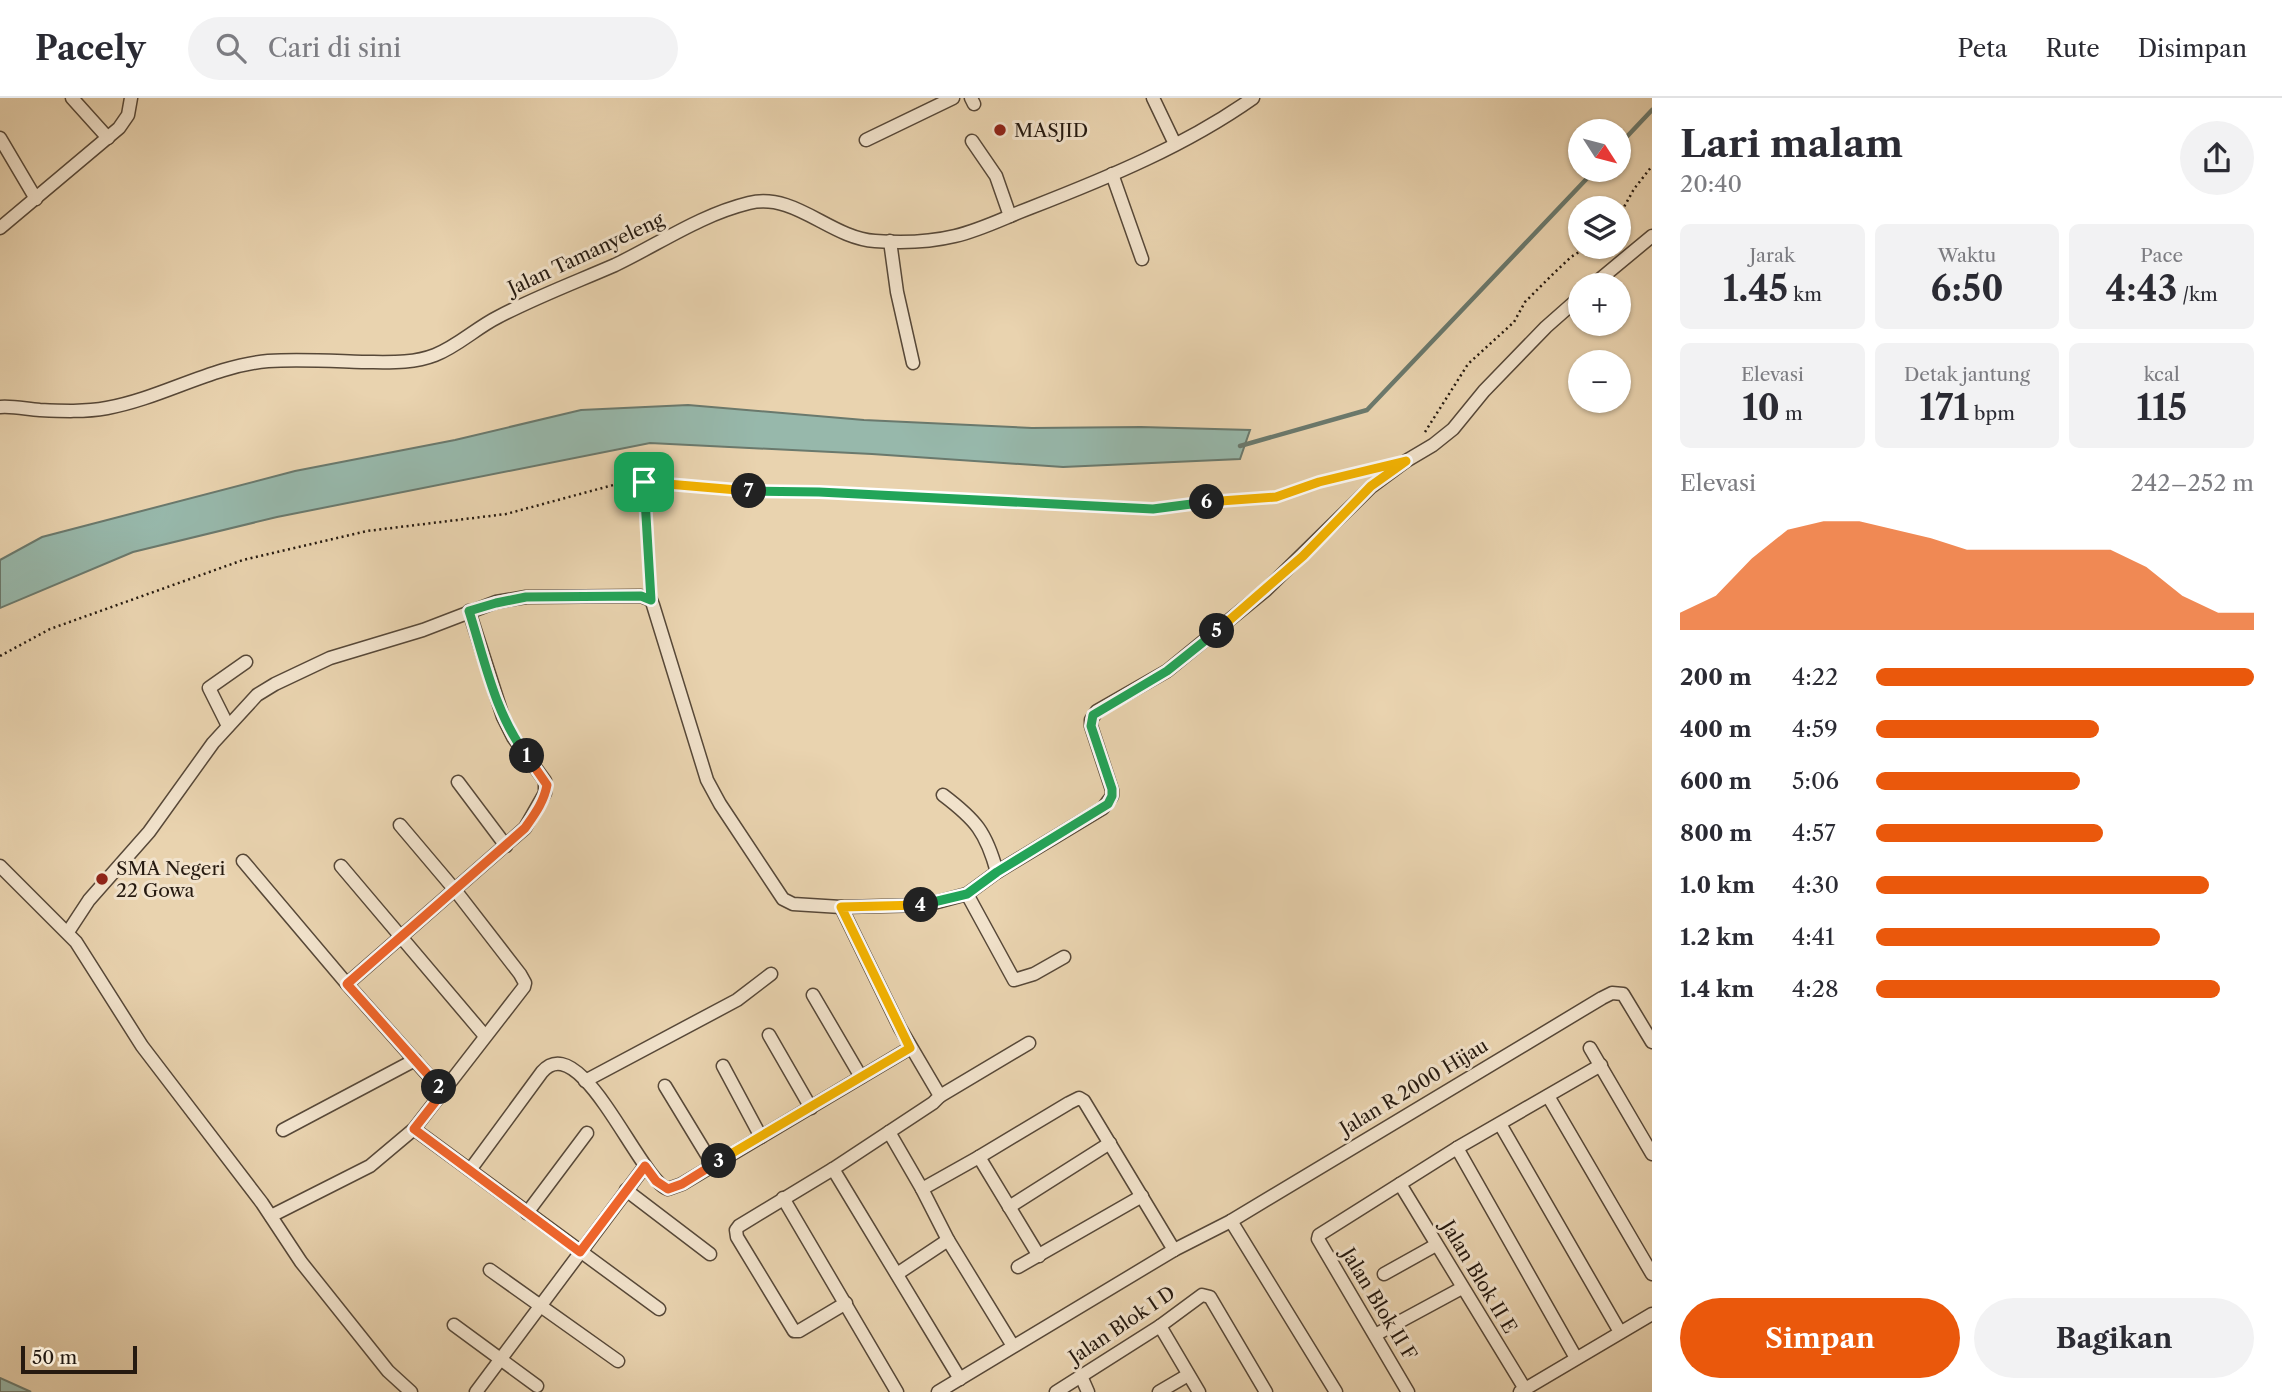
<!DOCTYPE html>
<html lang="id">
<meta charset="utf-8">
<style>
:root{--surface:#fff;--page:#f2f2f3;--text:#2b2b33;--muted:#7c7c81;--line:#e1e1e2;--accent:#ea580c}
body{margin:0;font-family:"Libre Caslon Text",serif;background:var(--page);color:var(--text);height:100vh;display:flex;flex-direction:column;font-size:26px;white-space:nowrap}
*{box-sizing:border-box;margin:0}
p{font-size:23px;color:var(--muted)}
.icon{flex:none;width:38px;height:38px;fill:none;stroke:currentColor;stroke-width:2;stroke-linecap:round;stroke-linejoin:round}
.map{position:relative;flex:1;overflow:hidden}
.sheet{display:flex;flex-direction:column;background:var(--surface);width:630px}
.sheet>*{flex:none}
.needle{width:46px;rotate:126deg}
.controls{position:absolute;left:1568px;top:21px;display:grid;gap:14px}
.controls a{display:grid;place-items:center;width:63px;height:63px;border-radius:50%;background:var(--surface);box-shadow:0 2px 5px #0004;font-size:35px}
.scale{position:absolute;left:21px;bottom:18px;width:116px;box-sizing:border-box;padding-left:7px;border:4px solid #261a10;border-top:0;font-size:19px;line-height:24px;white-space:nowrap;color:#261a10;-webkit-text-stroke:5px #f1e2cb;paint-order:stroke}
.pin{position:absolute;display:grid;place-items:center;width:60px;height:60px;color:#fff;margin:-30px;border-radius:14px;box-shadow:0 4px 10px #0006}
.km{position:absolute;width:35px;height:35px;margin:-18px;border-radius:50%;background:#222;color:#fff;font-size:19px;line-height:35px;text-align:center}
.round{display:grid;place-items:center;flex:none;width:74px;height:74px;border-radius:37px;background:var(--page)}
.headline{display:flex;align-items:center;justify-content:space-between;height:119px;padding:0 28px}
h1{font-size:38px;font-weight:700;line-height:52px}
.figures{display:grid;grid-template-columns:repeat(3,1fr);gap:10px;height:119px;padding:7px 28px}
.figures div{display:grid;align-content:center;border-radius:10px;background:var(--page);text-align:center}
.figures b{font-size:35px;font-weight:700}
.figures small{font-size:19px;font-weight:400}
.figures p{font-size:19px}
.chart{height:196px;padding:14px 28px}
.chart p{display:flex;justify-content:space-between}
.chart svg{width:100%;height:126px;margin-top:7px;fill:var(--accent);opacity:.7}
.action{display:flex;gap:14px;margin-top:auto;padding:14px 28px}
.action a{flex:1;height:80px;border-radius:42px;background:var(--accent);color:#fff;font-size:28px;font-weight:700;line-height:80px;text-align:center}
.action a+a{background:var(--page);color:var(--text)}
ul{padding:0 28px;list-style:none;font-size:23px}
li{display:grid;grid-template-columns:112px 84px 1fr;align-items:center;height:52px}
li i{height:18px;border-radius:9px;background:var(--accent)}
header{display:flex;align-items:center;gap:42px;box-sizing:border-box;height:98px;padding:0 35px;background:var(--surface);border-bottom:2px solid var(--line)}
header strong{font-size:33px}
nav{display:flex;gap:38px;margin-inline-start:auto;font-size:24px}
.search{width:490px;height:63px;background:var(--page);display:flex;align-items:center;gap:18px;box-sizing:border-box;padding:0 24px;border-radius:38px;color:var(--muted);font-size:26px}
main{display:flex;flex:1;min-height:0}
.map>svg:first-child{display:block}
.water{fill:#97b8ab;stroke:#6a796d;stroke-width:2}
.lines{fill:none;stroke-linecap:round;stroke-linejoin:round}
.stream{stroke:#6a796d;stroke-width:4.5}
.street-casing{stroke:#574838;stroke-width:15}
.path{stroke:#261a10;stroke-width:2.5;stroke-dasharray:2 3.5;stroke-linecap:butt}
.street{stroke:#f1e2cb;stroke-width:12}
.split-1-casing{stroke:#fff;stroke-width:14}
.split-2-casing{stroke:#fff;stroke-width:14}
.split-3-casing{stroke:#fff;stroke-width:14}
.split-4-casing{stroke:#fff;stroke-width:14}
.split-5-casing{stroke:#fff;stroke-width:14}
.split-6-casing{stroke:#fff;stroke-width:14}
.split-7-casing{stroke:#fff;stroke-width:14}
.split-8-casing{stroke:#fff;stroke-width:14}
.split-1{stroke:#22a559;stroke-width:9}
.split-2{stroke:#f0652b;stroke-width:9}
.split-3{stroke:#f0652b;stroke-width:9}
.split-4{stroke:#f5b400;stroke-width:9}
.split-5{stroke:#22a559;stroke-width:9}
.split-6{stroke:#f5b400;stroke-width:9}
.split-7{stroke:#22a559;stroke-width:9}
.split-8{stroke:#f5b400;stroke-width:9}
.poi-dot{fill:#8f2418;stroke:#f1e2cb;stroke-width:2.5}
.labels{text-anchor:middle;dominant-baseline:central;stroke-width:6;stroke-linejoin:round;paint-order:stroke}
.poi-label{font-size:19px;fill:#261a10;stroke:#f1e2cb;text-anchor:start}
.street-label{font-size:19px;fill:#261a10;stroke:#f1e2cb}
</style>
<header>
<strong>Pacely</strong>
<div class="search"><svg class="icon" aria-label="search" viewBox="0 0 24 24"><circle cx="10" cy="10" r="6"/><path d="M15 15l6 6"/></svg>Cari di sini</div>
<nav><a>Peta</a><a>Rute</a><a>Disimpan</a></nav>
</header>
<main>
<div class="map">
<svg width="1652" height="1294" viewBox="0 0 1652 1294">
<rect width="100%" height="100%" fill="#e9d3af"/>
<filter id="stains"><feTurbulence type="fractalNoise" baseFrequency=".00286" numOctaves="4"/><feColorMatrix values="0 0 0 0 .2 0 0 0 0 .09 0 0 0 0 .02 0 0 0 .5 -.17"/></filter>
<radialGradient id="worn" r=".72"><stop offset=".6" stop-color="#630" stop-opacity="0"/><stop offset="1" stop-color="#630" stop-opacity=".3"/></radialGradient>
<g class="water">
<path d="M688 307 864 322 1032 330 1141 329 1250 332 1240 361 1063 369 872 356 650 345 277 419 133 454 0 510V462L42 439 295 373 455 342 581 312Z"/>
<path d="M0 1280 29 1293 31 1294H0Z"/>
</g>
<g class="lines">
<g class="stream">
<path d="M1619 47 1652 12"/>
<path d="M1240 348 1367 312 1595 72"/>
</g>
<g class="street-casing">
<g id="street">
<path d="M72 0 108 40"/>
<path d="M971 0 974 6"/>
<path d="M1153 0 1175 46"/>
<path d="M0 40 36 101"/>
<path d="M866 42 953 0"/>
<path d="M972 43 996 78 1010 118"/>
<path d="M1112 76 1142 161"/>
<path d="M0 130 119 30 128 17 131 0"/>
<path d="M890 143 897 194 913 265"/>
<path d="M1593 187 1652 138"/>
<path d="M0 309C14 308 26 311 40 312 62 313 85 314 107 310 162 300 212 268 268 263 300 261 331 263 362 264 387 264 412 266 435 257 458 248 476 230 498 219 536 199 576 184 615 167 659 146 700 117 749 105 795 94 830 140 875 143 901 145 930 144 955 138 981 132 1006 119 1030 110 1107 80 1185 48 1253 0"/>
<path d="M228 628 209 590 246 564"/>
<path d="M458 684 506 748"/>
<path d="M943 697C976 722 986 734 997 774L1103 710 1112 698V692L1091 628V622L1097 613 1167 573 1266 492 1371 389 1406 363 1433 347 1453 331 1484 293 1546 229 1580 199"/>
<path d="M243 763 347 886"/>
<path d="M0 768 76 844 142 948 262 1105 301 1164 388 1273 411 1294"/>
<path d="M341 768 485 938"/>
<path d="M967 796 1014 882 1034 876 1064 859"/>
<path d="M841 809 926 807 967 796 997 774"/>
<path d="M68 834 89 802 149 734 213 645 257 597 275 586 330 560 423 532 496 504 526 499 641 498 651 502 653 507 707 682 720 706 783 801 793 806 841 809 900 930 940 998 933 1005 833 1071 739 1128 736 1132 737 1139 794 1233H799L846 1205"/>
<path d="M813 897 861 979"/>
<path d="M769 937 811 1010"/>
<path d="M1590 950 1652 1056"/>
<path d="M723 968 761 1039"/>
<path d="M585 983 737 902 771 876"/>
<path d="M665 988 713 1067"/>
<path d="M443 994 347 886 525 730 545 695V683L513 639 503 619 469 513"/>
<path d="M940 998 1029 945"/>
<path d="M1548 998 1652 1176"/>
<path d="M1500 1026 1620 1234"/>
<path d="M414 1031 659 1211"/>
<path d="M283 1032 415 962"/>
<path d="M889 1034 922 1091 948 1142 1013 1248"/>
<path d="M1457 1050 1576 1260"/>
<path d="M979 1059 1039 1158"/>
<path d="M833 1071 960 1281"/>
<path d="M470 1072 542 974C581 929 640 1083 668 1091L682 1086 910 950"/>
<path d="M1400 1086 1525 1291"/>
<path d="M922 1091 979 1059 1069 1005 1079 1000 1084 1003 1174 1152"/>
<path d="M626 1092 710 1156"/>
<path d="M783 1100 897 1294"/>
<path d="M1009 1109 1110 1045"/>
<path d="M527 1115 587 1035"/>
<path d="M271 1118 370 1068 414 1031 524 889 525 885 520 876 455 792 400 727"/>
<path d="M1231 1123 1336 1294"/>
<path d="M1018 1169 1142 1098"/>
<path d="M490 1172 618 1263"/>
<path d="M897 1176 948 1142"/>
<path d="M1384 1176 1436 1147"/>
<path d="M454 1227 537 1288"/>
<path d="M1160 1228 1199 1294"/>
<path d="M1375 1237 1462 1190"/>
<path d="M1081 1278 1088 1294"/>
<path d="M476 1294 645 1068"/>
<path d="M938 1294 1174 1152 1231 1123 1602 900 1612 895 1623 896 1652 944"/>
<path d="M1056 1294 1160 1228 1202 1197 1210 1199 1266 1294"/>
<path d="M1159 1294 1188 1277"/>
<path d="M1408 1294 1318 1141 1319 1137 1457 1050 1601 967"/>
<path d="M1520 1294 1652 1216"/>
</g>
</g>
<g class="path">
<path d="M1619 118 1634 91 1652 68"/>
<path d="M1425 334 1468 266 1514 224 1525 204 1552 177 1571 159 1587 149"/>
<path d="M644 384 649 486"/>
<path d="M0 558 50 531 243 462 367 433 506 416 617 386 651 384 763 394H819L1153 411 1276 399 1319 384 1369 373"/>
</g>
<use href="#street" class="street"/>
</g>
<g class="lines">
<g class="split-1-casing">
<path id="split-1" d="M527 658C495 616 485 563 469 513L496 505 526 499 641 498 651 502 644 384"/>
</g>
<g class="split-2-casing">
<path id="split-2" d="M439 989 347 886 525 730C534 717 544 704 547 687L527 658"/>
</g>
<g class="split-3-casing">
<path id="split-3" d="M439 989 443 994 414 1031 580 1154 645 1068 656 1083 668 1091 682 1086 719 1063"/>
</g>
<g class="split-4-casing">
<path id="split-4" d="M719 1063 910 950 841 809 921 807"/>
</g>
<g class="split-5-casing">
<path id="split-5" d="M921 807 967 796 997 774 1108 706 1112 698V691L1091 628 1093 617 1167 573 1217 533"/>
</g>
<g class="split-6-casing">
<path id="split-6" d="M1207 404 1276 399 1319 384 1406 363 1371 388 1303 458 1217 533"/>
</g>
<g class="split-7-casing">
<path id="split-7" d="M749 393 819 394 1153 411 1207 404"/>
</g>
<g class="split-8-casing">
<path id="split-8" d="M644 384 749 393"/>
</g>
<use href="#split-1" class="split-1"/>
<use href="#split-2" class="split-2"/>
<use href="#split-3" class="split-3"/>
<use href="#split-4" class="split-4"/>
<use href="#split-5" class="split-5"/>
<use href="#split-6" class="split-6"/>
<use href="#split-7" class="split-7"/>
<use href="#split-8" class="split-8"/>
</g>
<g class="poi-dot">
<circle cx="1000" cy="32" r="7"/>
<circle cx="102" cy="781" r="7"/>
</g>
<g class="labels">
<g class="poi-label">
<text x="1014" y="32">MASJID</text>
<text x="116" y="770">SMA Negeri<tspan x="116" dy="22">22 Gowa</tspan></text>
</g>
<g class="street-label">
<text transform="translate(586 156) rotate(-25)">Jalan Tamanyeleng</text>
<text transform="translate(1414 989) rotate(-31)">Jalan R 2000 Hijau</text>
<text transform="translate(1479 1179) rotate(59)">Jalan Blok II E</text>
<text transform="translate(1379 1206) rotate(59)">Jalan Blok II F</text>
<text transform="translate(1122 1227) rotate(-34)">Jalan Blok I D</text>
</g>
</g>
<rect width="100%" height="100%" filter="url(#stains)"/>
<rect width="100%" height="100%" fill="url(#worn)"/>
</svg>
<div class="controls">
<a><svg class="needle" viewBox="-14 -14 28 28"><path d="M0-13l5 13h-10z" fill="#e53935"/><path d="M0 13l5-13h-10z" fill="#7c7c81"/></svg></a>
<a><svg class="icon" aria-label="layers" viewBox="0 0 24 24"><path d="M12 4l9 5-9 5-9-5zM3 14l9 5 9-5"/></svg></a>
<a>+</a>
<a>−</a>
</div>
<div class="scale">50 m</div>
<div class="pin" style="left:644px;top:384px;background:#1e9e55"><svg class="icon" aria-label="arrive" viewBox="0 0 24 24"><path d="M6 21V4h12l-3 4 3 4H6"/></svg></div>
<b class="km" style="left:527px;top:658px">1</b>
<b class="km" style="left:439px;top:989px">2</b>
<b class="km" style="left:719px;top:1063px">3</b>
<b class="km" style="left:921px;top:807px">4</b>
<b class="km" style="left:1217px;top:533px">5</b>
<b class="km" style="left:1207px;top:404px">6</b>
<b class="km" style="left:749px;top:393px">7</b>
</div>
<section class="sheet">
<div class="headline"><div><h1>Lari malam</h1><p>20:40</p></div><a class="round"><svg class="icon" aria-label="share" viewBox="0 0 24 24"><path d="M12 15V3M7 8l5-5 5 5M5 13v7h14v-7"/></svg></a></div>
<div class="figures">
<div><p>Jarak</p><b>1.45<small> km</small></b></div>
<div><p>Waktu</p><b>6:50</b></div>
<div><p>Pace</p><b>4:43<small> /km</small></b></div>
</div>
<div class="figures">
<div><p>Elevasi</p><b>10<small> m</small></b></div>
<div><p>Detak jantung</p><b>171<small> bpm</small></b></div>
<div><p>kcal</p><b>115</b></div>
</div>
<div class="chart"><p><span>Elevasi</span>242–252 m</p>
<svg viewBox="0 0 160 44" preserveAspectRatio="none"><path d="M0 44V38L10 32L20 19L30 9L40 6L50 6L60 9L70 12L80 16L90 16L100 16L110 16L120 16L130 22L140 32L150 38L160 38V44z"/></svg>
</div>
<ul>
<li><b>200 m</b>4:22<i style="width:100%"></i></li>
<li><b>400 m</b>4:59<i style="width:59%"></i></li>
<li><b>600 m</b>5:06<i style="width:54%"></i></li>
<li><b>800 m</b>4:57<i style="width:60%"></i></li>
<li><b>1.0 km</b>4:30<i style="width:88%"></i></li>
<li><b>1.2 km</b>4:41<i style="width:75%"></i></li>
<li><b>1.4 km</b>4:28<i style="width:91%"></i></li>
</ul>
<div class="action"><a>Simpan</a><a>Bagikan</a></div>
</section>
</main>
